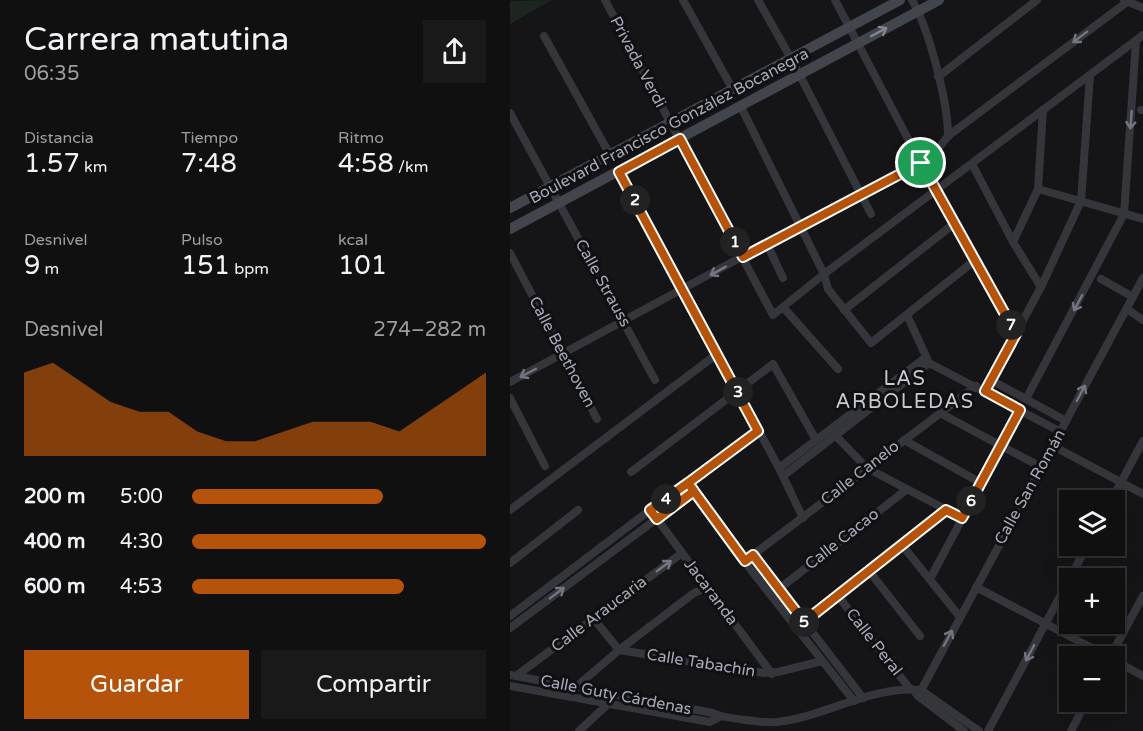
<!DOCTYPE html>
<html lang="es">
<meta charset="utf-8">
<style>
:root{--surface:#101011;--page:#19191a;--text:#f1f3f6;--muted:#9c9d9f;--line:#303031;--accent:#b45309}
body{margin:0;font-family:"Varela Round",sans-serif;background:var(--page);color:var(--text);height:100vh;display:flex;flex-direction:column;font-size:22px;white-space:nowrap}
*{box-sizing:border-box;margin:0}
p{font-size:20px;color:var(--muted)}
.icon{flex:none;width:33px;height:33px;fill:none;stroke:currentColor;stroke-width:2;stroke-linecap:round;stroke-linejoin:round}
.map{position:relative;flex:1;overflow:hidden}
.panel{display:flex;flex-direction:column;background:var(--surface);width:510px}
.panel>*{flex:none}
.fabs{position:absolute;left:549px;top:490px;display:grid;gap:12px}
.fabs a{display:grid;place-items:center;width:66px;height:66px;border-radius:0px;background:var(--surface);box-shadow:0 6px 24px #0002,0 0 0 2px var(--line);font-size:30px}
.pin{position:absolute;display:grid;place-items:center;width:51px;height:51px;color:#fff;margin:-26px;border:3px solid #fff;border-radius:50%;box-shadow:0 2px 6px #0007}
.km{position:absolute;width:30px;height:30px;margin:-15px;border-radius:50%;background:#222;color:#fff;font-size:16px;line-height:30px;text-align:center}
.round{display:grid;place-items:center;flex:none;width:63px;height:63px;border-radius:0px;background:var(--page)}
.head{display:flex;align-items:center;justify-content:space-between;height:102px;padding:0 24px}
h1{font-size:33px;font-weight:600;line-height:45px}
.figures{display:grid;grid-template-columns:repeat(3,1fr);gap:9px;height:102px;padding:6px 24px}
.figures div{display:grid;align-content:center}
.figures b{font-size:26px;font-weight:600}
.figures small{font-size:16px;font-weight:400}
.figures p{font-size:16px}
.chart{height:168px;padding:12px 24px}
.chart p{display:flex;justify-content:space-between}
.chart svg{width:100%;height:108px;margin-top:6px;fill:var(--accent);opacity:.7}
.button{display:flex;gap:12px;margin-top:auto;padding:12px 24px}
.button a{flex:1;height:69px;border-radius:0px;background:var(--accent);color:#fff;font-size:24px;font-weight:600;line-height:69px;text-align:center}
.button a+a{background:var(--page);color:var(--text)}
ul{padding:0 24px;list-style:none;font-size:20px}
li{display:grid;grid-template-columns:96px 72px 1fr;align-items:center;height:45px}
li i{height:15px;border-radius:8px;background:var(--accent)}
main{display:flex;flex:1;min-height:0}
.map>svg:first-child{display:block}
.park{fill:#1c251e}
.lines{fill:none;stroke-linecap:round;stroke-linejoin:round}
.minor{stroke:#35363c;stroke-width:8}
.secondary{stroke:#43454c;stroke-width:10}
.oneway{stroke:#838792}
.oneway2{stroke:#737680}
.route-casing{stroke:#fff;stroke-width:12}
.route{stroke:#b45309;stroke-width:8}
.labels{text-anchor:middle;dominant-baseline:central;stroke-width:6;stroke-linejoin:round;paint-order:stroke}
.street-label{font-size:16px;fill:#a6aab7;stroke:#101012}
.quarter-label{font-size:20px;letter-spacing:1.5px;fill:#c7cad3;stroke:#101012}
</style>
<main>
<section class="panel">
<div class="head"><div><h1>Carrera matutina</h1><p>06:35</p></div><a class="round"><svg class="icon" aria-label="share" viewBox="0 0 24 24"><path d="M12 15V3M7 8l5-5 5 5M5 13v7h14v-7"/></svg></a></div>
<div class="figures">
<div><p>Distancia</p><b>1.57<small> km</small></b></div>
<div><p>Tiempo</p><b>7:48</b></div>
<div><p>Ritmo</p><b>4:58<small> /km</small></b></div>
</div>
<div class="figures">
<div><p>Desnivel</p><b>9<small> m</small></b></div>
<div><p>Pulso</p><b>151<small> bpm</small></b></div>
<div><p>kcal</p><b>101</b></div>
</div>
<div class="chart"><p><span>Desnivel</span>274–282 m</p>
<svg viewBox="0 0 160 44" preserveAspectRatio="none"><path d="M0 44V10L10 6L20 14L30 22L40 26L50 26L60 34L70 38L80 38L90 34L100 30L110 30L120 30L130 34L140 26L150 18L160 10V44z"/></svg>
</div>
<ul>
<li><b>200 m</b>5:00<i style="width:65%"></i></li>
<li><b>400 m</b>4:30<i style="width:100%"></i></li>
<li><b>600 m</b>4:53<i style="width:72%"></i></li>
</ul>
<div class="button"><a>Guardar</a><a>Compartir</a></div>
</section>
<div class="map">
<svg width="633" height="731" viewBox="0 0 633 731">
<rect width="100%" height="100%" fill="#151517"/>
<path class="park" d="M42 0 0 24V1Z"/>
<g class="lines">
<g class="minor">
<path d="M95 0 263 315 314 274 633 35"/>
<path d="M173 0 222 88"/>
<path d="M248 0 283 62 361 214"/>
<path d="M325 0 426 192 506 334"/>
<path d="M402 0C419 29 438 102 438 136"/>
<path d="M614 0 633 8"/>
<path d="M34 36 100 155"/>
<path d="M428 77 527 0"/>
<path d="M230 105 314 274 318 289 361 343 464 261"/>
<path d="M631 110H633"/>
<path d="M0 113 145 380"/>
<path d="M462 164 503 242 531 287"/>
<path d="M109 172 269 468 293 518"/>
<path d="M528 189 633 219"/>
<path d="M503 242 528 189 533 110"/>
<path d="M257 244 273 278"/>
<path d="M0 253 87 419"/>
<path d="M591 279 623 297"/>
<path d="M273 307 328 369"/>
<path d="M617 309 633 320"/>
<path d="M334 310 445 223"/>
<path d="M397 315 419 363 551 432"/>
<path d="M481 380 556 421"/>
<path d="M0 382 350 193 410 163 425 153 438 136 617 2"/>
<path d="M475 391 531 287 571 201 580 75"/>
<path d="M0 398 35 466"/>
<path d="M516 399 614 214 626 41"/>
<path d="M430 413 531 467"/>
<path d="M325 435 357 468 452 518"/>
<path d="M394 440 471 483"/>
<path d="M543 446 633 494"/>
<path d="M269 468 415 358"/>
<path d="M121 472 263 364 306 440"/>
<path d="M273 476 419 363"/>
<path d="M178 483 241 570 344 701"/>
<path d="M601 501 633 441"/>
<path d="M0 510 207 354"/>
<path d="M144 515 262 674"/>
<path d="M392 545 450 617"/>
<path d="M243 555 353 698"/>
<path d="M235 561 466 386"/>
<path d="M0 563 68 510"/>
<path d="M359 571 410 636"/>
<path d="M420 579 510 410"/>
<path d="M466 587 599 657"/>
<path d="M269 589 396 490"/>
<path d="M328 596 400 689"/>
<path d="M0 616 140 510 248 431"/>
<path d="M83 618 109 650 254 673 268 672 312 661"/>
<path d="M294 622 436 510"/>
<path d="M0 628 184 491"/>
<path d="M600 657 633 596"/>
<path d="M604 660 633 676"/>
<path d="M0 675 203 713C213 718 224 718 235 720 245 721 256 723 267 722 315 717 362 685 411 690L469 731"/>
<path d="M6 676 172 553"/>
<path d="M0 686 200 722 210 717"/>
<path d="M66 687 109 650 184 593 198 587"/>
<path d="M405 692 408 696 454 731"/>
<path d="M408 696 633 278"/>
<path d="M69 731 98 704"/>
<path d="M478 731 577 546"/>
<path d="M561 731 576 702"/>
</g>
<g class="secondary">
<path d="M0 208 390 0"/>
<path d="M0 229 429 0"/>
</g>
</g>
<defs><path id="oneway-shaft" d="M-6 0H5M1.5-3L5.5 0L1.5 3" fill="none" stroke-width="1.6" stroke-linecap="round" stroke-linejoin="round" transform="scale(1.5)"/></defs>
<use class="oneway" href="#oneway-shaft" transform="translate(369 32) rotate(-28)"/>
<g class="oneway2">
<use href="#oneway-shaft" transform="translate(570 37) rotate(143)"/>
<use href="#oneway-shaft" transform="translate(621 120) rotate(94)"/>
<use href="#oneway-shaft" transform="translate(208 271) rotate(151)"/>
<use href="#oneway-shaft" transform="translate(568 303) rotate(118)"/>
<use href="#oneway-shaft" transform="translate(18 373) rotate(152)"/>
<use href="#oneway-shaft" transform="translate(571 393) rotate(-62)"/>
<use href="#oneway-shaft" transform="translate(154 566) rotate(-36)"/>
<use href="#oneway-shaft" transform="translate(47 593) rotate(-37)"/>
<use href="#oneway-shaft" transform="translate(438 638) rotate(-62)"/>
<use href="#oneway-shaft" transform="translate(520 653) rotate(118)"/>
</g>
<g class="lines">
<g class="route-casing">
<path id="route" d="M411 163 233 257 170 139 109 172 248 431 178 483 184 491 147 519 140 510 178 483 235 561 243 555 294 622 436 510 452 518 510 410 475 391 506 334 411 163"/>
</g>
<use href="#route" class="route"/>
</g>
<g class="labels">
<g class="street-label">
<text transform="translate(128 62) rotate(62)">Privada Verdi</text>
<text transform="translate(159 126) rotate(-28)">Boulevard Francisco González Bocanegra</text>
<text transform="translate(93 283) rotate(61)">Calle Strauss</text>
<text transform="translate(52 352) rotate(62)">Calle Beethoven</text>
<text transform="translate(350 473) rotate(-38)">Calle Canelo</text>
<text transform="translate(520 487) rotate(-61)">Calle San Román</text>
<text transform="translate(332 539) rotate(-38)">Calle Cacao</text>
<text transform="translate(201 592) rotate(53)">Jacaranda</text>
<text transform="translate(89 614) rotate(-37)">Calle Araucaria</text>
<text transform="translate(364 642) rotate(52)">Calle Peral</text>
<text transform="translate(191 663) rotate(9)">Calle Tabachín</text>
<text transform="translate(106 695) rotate(11)">Calle Guty Cárdenas</text>
</g>
<g class="quarter-label">
<text x="395" y="379">LAS<tspan x="395" dy="23">ARBOLEDAS</tspan></text>
</g>
</g>
</svg>
<div class="fabs">
<a><svg class="icon" aria-label="layers" viewBox="0 0 24 24"><path d="M12 4l9 5-9 5-9-5zM3 14l9 5 9-5"/></svg></a>
<a>+</a>
<a>−</a>
</div>
<div class="pin" style="left:411px;top:163px;background:#1e9e55"><svg class="icon" aria-label="arrive" viewBox="0 0 24 24"><path d="M6 21V4h12l-3 4 3 4H6"/></svg></div>
<b class="km" style="left:225px;top:242px">1</b>
<b class="km" style="left:125px;top:200px">2</b>
<b class="km" style="left:228px;top:392px">3</b>
<b class="km" style="left:156px;top:499px">4</b>
<b class="km" style="left:294px;top:622px">5</b>
<b class="km" style="left:461px;top:501px">6</b>
<b class="km" style="left:501px;top:325px">7</b>
</div>
</main>
